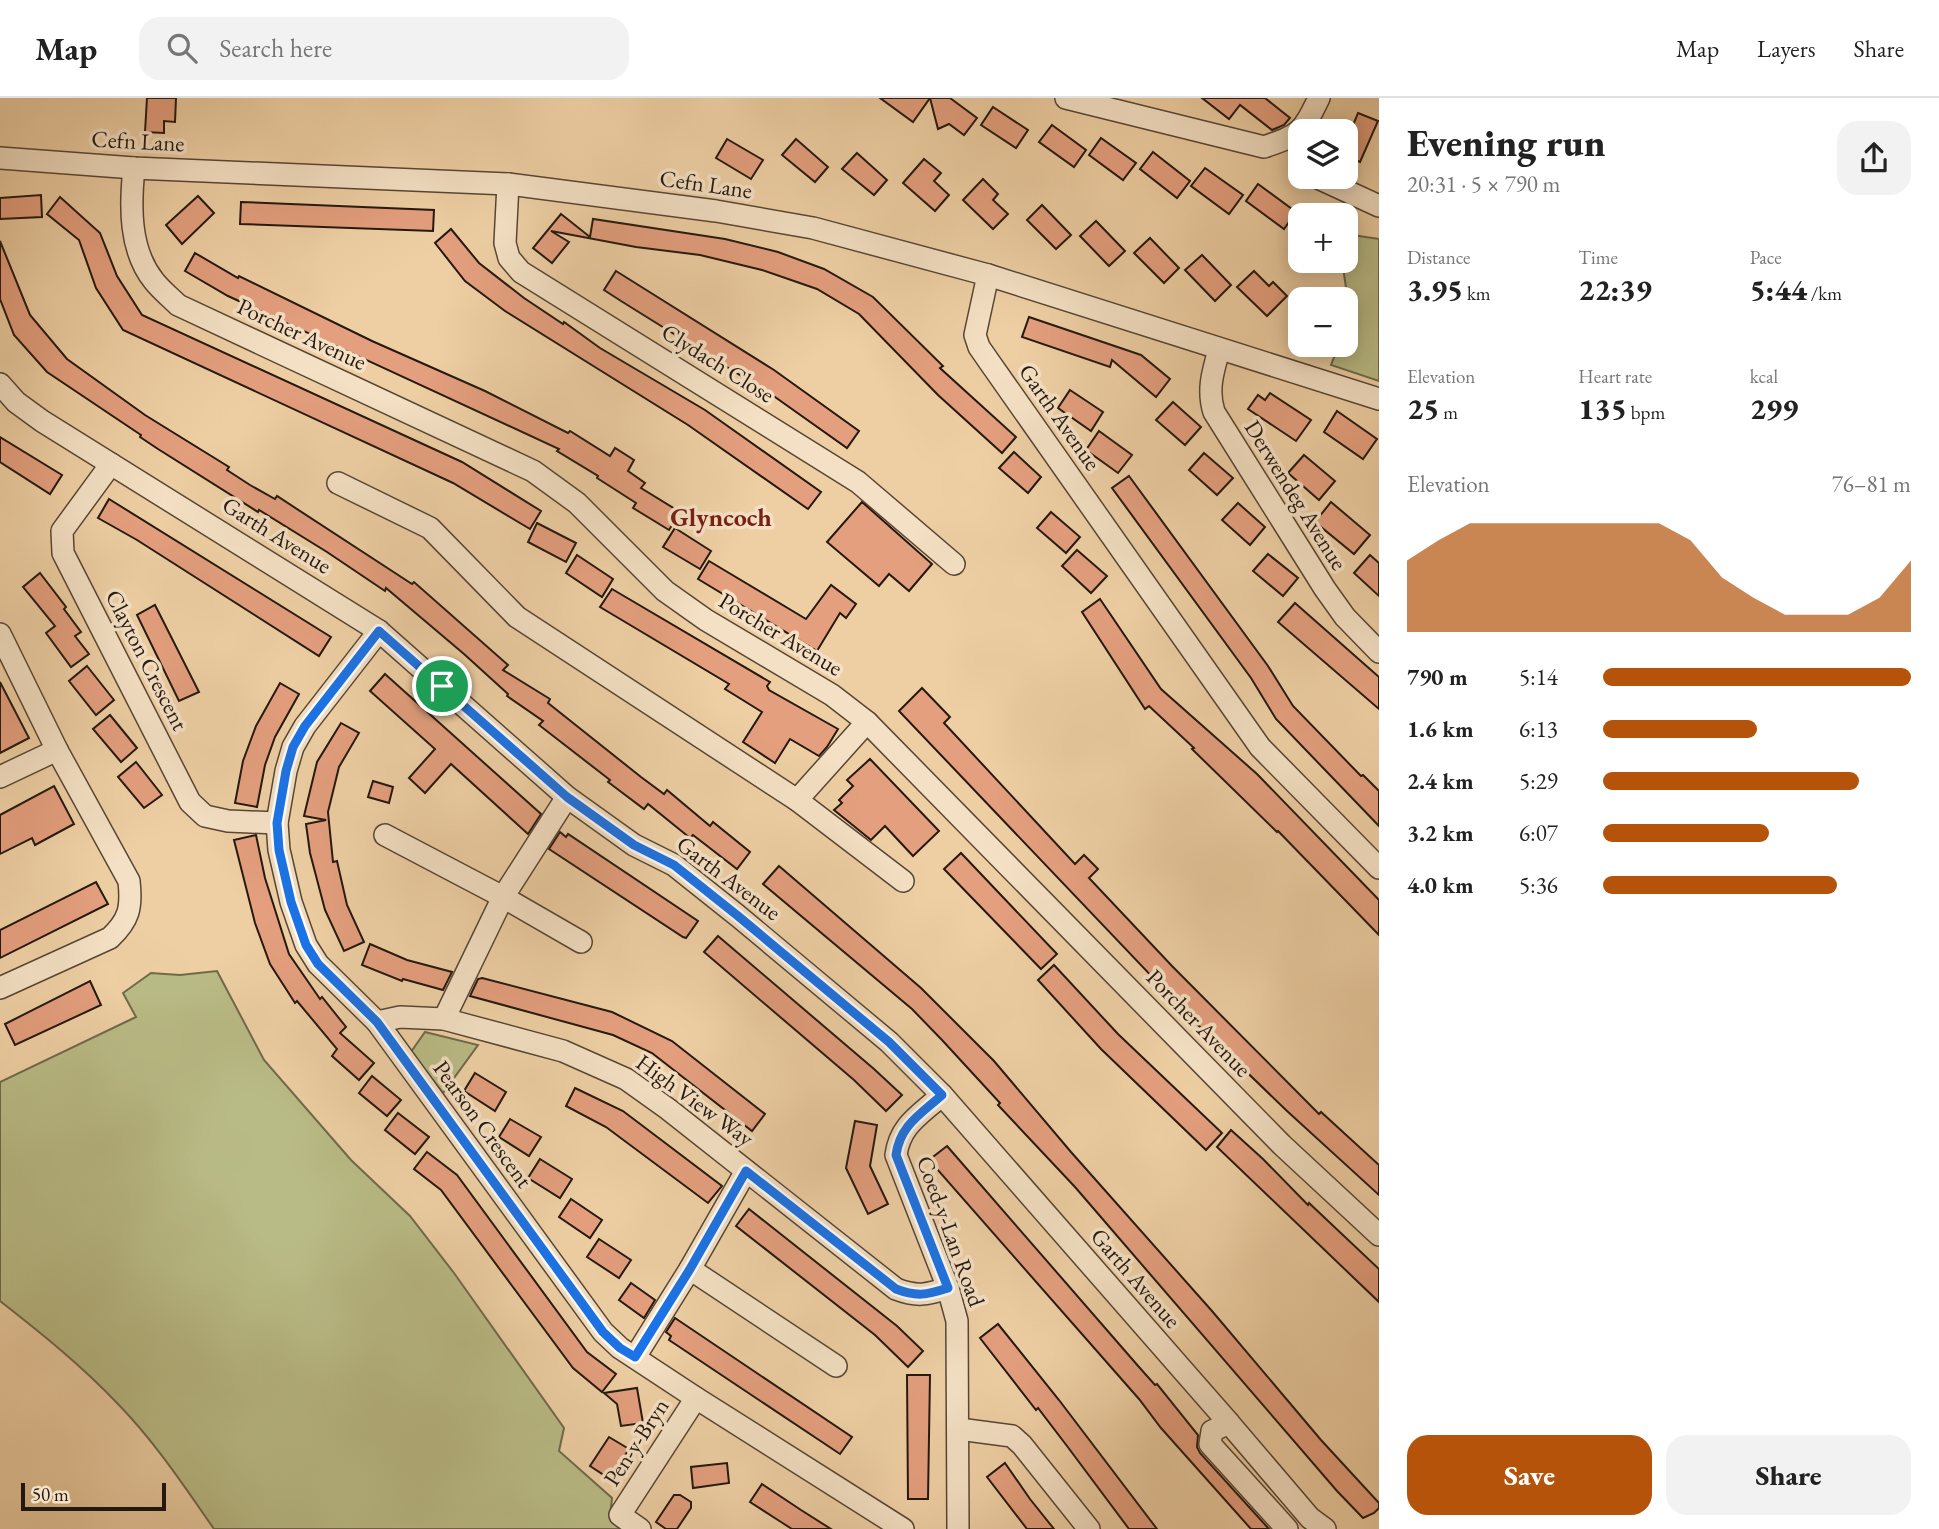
<!DOCTYPE html>
<meta charset="utf-8">
<style>
:root{--surface:#fff;--page:#f2f2f2;--text:#222;--muted:#767676;--line:#e0e0e0;--accent:#b45309}
body{margin:0;font-family:"EB Garamond",serif;background:var(--page);color:var(--text);height:100vh;display:flex;flex-direction:column;font-size:26px;white-space:nowrap}
*{box-sizing:border-box;margin:0}
p{font-size:23px;color:var(--muted)}
.icon{flex:none;width:38px;height:38px;fill:none;stroke:currentColor;stroke-width:2;stroke-linecap:round;stroke-linejoin:round}
.map{position:relative;flex:1;overflow:hidden}
.sheet{display:flex;flex-direction:column;background:var(--surface);width:560px}
.sheet>*{flex:none}
.tools{position:absolute;left:1288px;top:21px;display:grid;gap:14px}
.tools a{display:grid;place-items:center;width:70px;height:70px;border-radius:14px;background:var(--surface);box-shadow:0 4px 18px #0003;font-size:35px}
.scale{position:absolute;left:21px;bottom:18px;width:145px;box-sizing:border-box;padding-left:7px;border:4px solid #25180f;border-top:0;font-size:19px;line-height:24px;white-space:nowrap;color:#25180f;-webkit-text-stroke:5px #f4e0c4;paint-order:stroke}
.pin{position:absolute;display:grid;place-items:center;width:60px;height:60px;color:#fff;margin:-30px;border:4px solid #fff;border-radius:50%;box-shadow:0 2px 7px #0007}
.round{display:grid;place-items:center;flex:none;width:74px;height:74px;border-radius:21px;background:var(--page)}
.overview{display:flex;align-items:center;justify-content:space-between;height:119px;padding:0 28px}
h1{font-size:38px;font-weight:800;line-height:52px}
.figures{display:grid;grid-template-columns:repeat(3,1fr);gap:10px;height:119px;padding:7px 28px}
.figures div{display:grid;align-content:center}
.figures b{font-size:30px;font-weight:800}
.figures small{font-size:19px;font-weight:400}
.figures p{font-size:19px}
.chart{height:196px;padding:14px 28px}
.chart p{display:flex;justify-content:space-between}
.chart svg{width:100%;height:126px;margin-top:7px;fill:var(--accent);opacity:.7}
.button{display:flex;gap:14px;margin-top:auto;padding:14px 28px}
.button a{flex:1;height:80px;border-radius:21px;background:var(--accent);color:#fff;font-size:28px;font-weight:800;line-height:80px;text-align:center}
.button a+a{background:var(--page);color:var(--text)}
ul{padding:0 28px;list-style:none;font-size:23px}
li{display:grid;grid-template-columns:112px 84px 1fr;align-items:center;height:52px}
li i{height:18px;border-radius:9px;background:var(--accent)}
header{display:flex;align-items:center;gap:42px;box-sizing:border-box;height:98px;padding:0 35px;background:var(--surface);border-bottom:2px solid var(--line)}
header strong{font-size:33px}
nav{display:flex;gap:38px;margin-inline-start:auto;font-size:24px}
.search{width:490px;height:63px;background:var(--page);display:flex;align-items:center;gap:18px;box-sizing:border-box;padding:0 24px;border-radius:21px;color:var(--muted);font-size:26px}
main{display:flex;flex:1;min-height:0}
.map>svg:first-child{display:block}
.green{fill:#b9bb86;stroke:#6f6a4a;stroke-width:2}
.building{fill:#e49f7e;stroke:#25180f;stroke-width:2}
.lines{fill:none;stroke-linecap:round;stroke-linejoin:round}
.minor-casing{stroke:#574634;stroke-width:24}
.minor{stroke:#f4e0c4;stroke-width:21}
.route-casing{stroke:#fff;stroke-width:14}
.route{stroke:#1a73e8;stroke-width:9}
.labels{text-anchor:middle;dominant-baseline:central;stroke-width:7;stroke-linejoin:round;paint-order:stroke}
.street-label{font-size:23px;fill:#25180f;stroke:#f4e0c4}
.quarter-label{font-size:26px;font-weight:bold;fill:#7a1f14;stroke:#f4e0c4}
</style>
<header>
<strong>Map</strong>
<div class="search"><svg class="icon" aria-label="search" viewBox="0 0 24 24"><circle cx="10" cy="10" r="6"/><path d="M15 15l6 6"/></svg>Search here</div>
<nav><a>Map</a><a>Layers</a><a>Share</a></nav>
</header>
<main>
<div class="map">
<svg width="1379" height="1431" viewBox="0 0 1379 1431">
<rect width="100%" height="100%" fill="#eecfa4"/>
<filter id="stains"><feTurbulence type="fractalNoise" baseFrequency=".00286" numOctaves="4"/><feColorMatrix values="0 0 0 0 .2 0 0 0 0 .09 0 0 0 0 .02 0 0 0 .5 -.17"/></filter>
<radialGradient id="worn" r=".72"><stop offset=".6" stop-color="#630" stop-opacity="0"/><stop offset="1" stop-color="#630" stop-opacity=".3"/></radialGradient>
<g class="green">
<path d="M1346 136 1379 141V283L1331 267 1339 247H1346V229L1350 216 1342 163H1346Z"/>
<path d="M217 873 264 962 351 1062 410 1118 454 1175 564 1330 559 1353 612 1400 610 1418 624 1431H214C184 1388 155 1344 118 1306 82 1268 41 1235 0 1203V984L136 919 123 895 151 875 180 877Z"/>
<path d="M425 934 478 947 443 995 411 954Z"/>
</g>
<g class="building">
<path d="M147 0H176L175 24 164 23V35L145 34Z"/>
<path d="M880 0H930L913 24Z"/>
<path d="M930 0H950L977 20 964 37 949 26 938 31Z"/>
<path d="M1202 0H1265L1290 20 1284 27 1272 32 1240 7 1229 21Z"/>
<path d="M993 9 1028 32 1016 50 981 27Z"/>
<path d="M1358 15 1378 23 1360 64 1346 58V44Z"/>
<path d="M1052 27 1086 52 1074 69 1039 44Z"/>
<path d="M1101 40 1136 65 1123 82 1089 57Z"/>
<path d="M727 41 763 62 751 81 716 60Z"/>
<path d="M796 41 828 69 815 84 782 57Z"/>
<path d="M1153 54 1190 83 1177 100 1140 71Z"/>
<path d="M857 55 887 82 874 97 842 71Z"/>
<path d="M924 61 941 75 934 83 949 97 935 113 903 85Z"/>
<path d="M1205 70 1243 97 1229 116 1191 88Z"/>
<path d="M983 81 998 96 993 102 1008 116 993 131 963 102Z"/>
<path d="M1258 86 1296 114 1284 131 1246 103Z"/>
<path d="M41 97 42 119 0 121V100Z"/>
<path d="M198 98 214 115 182 146 166 127Z"/>
<path d="M60 99 100 135 117 178 142 217 462 364 541 413 530 431 453 385 123 232 96 190 79 142 47 116Z"/>
<path d="M241 104 434 112 433 133 240 126Z"/>
<path d="M1042 107 1071 137 1056 151 1027 122Z"/>
<path d="M561 116 590 139 593 121 725 141 778 154 824 171 873 199 943 268 940 270 1016 339 1002 355 938 297 859 216 817 191 762 172 700 157 636 149 551 133 569 144 552 165 533 150Z"/>
<path d="M1096 123 1125 153 1109 168 1080 138Z"/>
<path d="M451 131 479 165 524 200 563 226 564 224 600 250 705 312 821 394 808 411 688 327 505 213 465 183 435 145Z"/>
<path d="M1150 140 1179 170 1164 185 1134 155Z"/>
<path d="M0 143 30 217 67 261 145 317 229 369 227 372 250 387 275 401 277 398 412 486 414 484 508 567 503 572 550 601 548 605 641 679 664 696 667 692 710 728 713 724 750 754 737 771 693 737 690 740 648 706 644 711 608 684 610 682 539 627 543 623 507 598 508 596 464 556 386 490 385 493 327 454 259 412 258 414 158 351 140 339 141 337 47 274 14 237 0 201Z"/>
<path d="M195 155 238 180 239 178 372 243 485 293 568 335 570 333 610 358 615 350 634 362 628 373 645 385 641 390 680 414 669 432 633 410 636 405 597 380 598 378 557 353 559 351 228 198 185 173Z"/>
<path d="M1202 157 1231 187 1215 203 1185 172Z"/>
<path d="M616 173 774 272 859 333 847 350 775 299 621 203 604 192Z"/>
<path d="M1254 173 1269 188 1273 184 1287 198 1267 218 1237 189Z"/>
<path d="M1029 219 1141 257 1170 281 1156 299 1112 262 1110 269 1022 239Z"/>
<path d="M1070 292 1103 314 1091 333 1058 310Z"/>
<path d="M1270 295 1311 322 1296 343 1248 311 1258 297 1265 302Z"/>
<path d="M1173 304 1201 329 1185 347 1156 322Z"/>
<path d="M1337 313 1377 341 1363 361 1324 334Z"/>
<path d="M1099 333 1132 357 1118 375 1086 352Z"/>
<path d="M0 339 62 377 50 396 0 364Z"/>
<path d="M1014 354 1041 379 1028 395 999 370Z"/>
<path d="M1204 355 1233 380 1217 397 1189 372Z"/>
<path d="M1304 357 1335 383 1319 402 1288 375Z"/>
<path d="M1129 378 1268 568 1293 608 1361 678 1363 677 1379 693V728L1276 621 1251 580 1112 390Z"/>
<path d="M109 401 331 539 319 558 137 442 98 420Z"/>
<path d="M862 404 932 466 909 493 889 476 879 488 827 444Z"/>
<path d="M1331 404 1370 437 1354 456 1315 424Z"/>
<path d="M1238 405 1265 429 1250 447 1222 422Z"/>
<path d="M1051 414 1080 439 1066 455 1037 430Z"/>
<path d="M537 425 576 445 566 464 528 444Z"/>
<path d="M675 430 711 453 700 471 663 449Z"/>
<path d="M1077 452 1107 478 1091 495 1062 468Z"/>
<path d="M1268 456 1298 480 1283 498 1253 473Z"/>
<path d="M577 457 613 481 602 499 566 475Z"/>
<path d="M1370 457 1379 465V498L1354 475Z"/>
<path d="M709 463 806 521 831 487 856 506 846 520 840 515 817 553 698 481Z"/>
<path d="M40 475 66 509 64 511 81 534 75 538 89 556 71 569 46 535 55 528 23 489Z"/>
<path d="M612 491 770 584 767 588 769 592 838 631 827 649 819 658 790 641 775 665 743 644 762 614 725 591 729 586 600 509Z"/>
<path d="M1100 501 1161 591 1257 676 1379 802V837L1278 733 1277 734 1192 651 1194 650 1149 608 1145 611 1082 514Z"/>
<path d="M1295 505 1379 579V611L1278 524Z"/>
<path d="M155 507 199 594 179 603 137 517Z"/>
<path d="M87 568 114 602 96 617 69 583Z"/>
<path d="M385 576 541 716 528 736 451 666 425 695 409 680 435 651 370 593Z"/>
<path d="M0 584 29 640 0 655Z"/>
<path d="M280 585 299 596 275 639 265 667 257 709 235 705 243 663 256 628Z"/>
<path d="M922 590 950 619 944 625 1075 766 1084 757 1098 771 1089 780 1172 868 1319 1016 1321 1014 1379 1067V1097L1287 1013 1199 928 899 613Z"/>
<path d="M110 617 137 650 121 664 93 631Z"/>
<path d="M341 625 359 635 339 669 328 714 333 764 337 763 347 807 364 844 344 853 325 812 310 755 306 726 326 722 304 718 317 664Z"/>
<path d="M870 661 939 733 913 758 885 728 871 742 834 712 842 705 839 702 853 688 847 682Z"/>
<path d="M136 664 162 697 144 710 118 679Z"/>
<path d="M373 683 393 689 389 705 368 699Z"/>
<path d="M54 688 74 726 35 747 32 740 0 756V717Z"/>
<path d="M560 734 566 739 568 736 698 823 686 840 683 839 549 751Z"/>
<path d="M256 737 265 780 289 856 320 901 322 899 346 929 340 935 374 965 359 982 332 958 337 951 297 903 295 905 270 866 255 825 234 742Z"/>
<path d="M961 755 1057 856 1041 871 944 771Z"/>
<path d="M779 768 921 890 994 963 1071 1054 1212 1213 1321 1342 1379 1405V1410L1374 1415 1363 1420 1337 1393 1075 1089 998 1007 1000 1005 942 942 912 911 763 786Z"/>
<path d="M96 784 108 806 0 860V832Z"/>
<path d="M718 838 874 971 902 997 886 1013 854 982 704 854Z"/>
<path d="M370 846 407 862 452 874 443 892 403 881 402 883 362 867Z"/>
<path d="M1054 867 1118 936 1222 1035 1206 1052 1101 951 1038 882Z"/>
<path d="M482 880 612 914 672 943 765 1016 752 1033 652 955 613 937 470 898 478 881Z"/>
<path d="M90 883 101 907 15 947 5 926Z"/>
<path d="M475 975 506 994 495 1013 464 993Z"/>
<path d="M372 978 401 1002 387 1018 359 995Z"/>
<path d="M575 990 623 1013 722 1088 708 1105 606 1029 566 1008Z"/>
<path d="M398 1015 429 1039 415 1056 385 1032Z"/>
<path d="M510 1021 541 1039 529 1058 499 1039Z"/>
<path d="M855 1023 877 1027 870 1068 888 1106 868 1116 846 1070Z"/>
<path d="M1231 1032 1263 1061 1308 1107 1309 1105 1379 1171V1204L1217 1049Z"/>
<path d="M947 1048 1139 1269 1155 1287 1157 1286 1198 1337 1197 1349 1200 1355 1269 1431H1251L1161 1330 1139 1301 929 1062Z"/>
<path d="M427 1054 457 1077 587 1254 616 1276 602 1294 573 1270 441 1092 414 1071Z"/>
<path d="M540 1061 572 1081 560 1100 528 1080Z"/>
<path d="M571 1101 602 1122 590 1140 559 1119Z"/>
<path d="M749 1111 897 1228 923 1253 908 1269 875 1237 736 1128Z"/>
<path d="M599 1141 631 1162 619 1180 587 1159Z"/>
<path d="M631 1185 655 1202 644 1220 619 1202Z"/>
<path d="M675 1220 852 1339 840 1356 669 1242 671 1238 666 1234Z"/>
<path d="M998 1226 1059 1302 1157 1431H1129L1067 1348 1038 1310 1036 1312 980 1240Z"/>
<path d="M907 1277H930L928 1401H908Z"/>
<path d="M637 1290 643 1325 621 1328 617 1306 604 1295Z"/>
<path d="M609 1339 629 1351 610 1381 590 1368Z"/>
<path d="M727 1365 729 1385 693 1390 691 1369Z"/>
<path d="M1005 1365 1030 1401 1054 1431H1027L987 1379Z"/>
<path d="M762 1386 801 1412 831 1431H792L781 1424 750 1404Z"/>
<path d="M674 1397H680L691 1404V1410L677 1431H666L656 1424Z"/>
</g>
<g class="lines">
<g class="minor-casing">
<g id="minor">
<path d="M1066 0 1264 49C1301 36 1302 35 1319 0"/>
<path d="M0 60 134 70 508 86 716 113 813 130 988 177 1379 301"/>
<path d="M134 70C130 108 129 152 154 183 161 192 170 199 178 207L533 373 577 405 665 493 706 522 832 597 867 624 1282 1047 1379 1137"/>
<path d="M1316 79 1379 108"/>
<path d="M508 86 505 145 509 160 521 174 858 384 954 466"/>
<path d="M988 177 975 237 979 249 988 262 1260 649 1379 770"/>
<path d="M1219 252C1213 273 1207 292 1214 314L1325 491 1345 519 1379 554"/>
<path d="M0 286 16 304 42 323 379 533 567 699 634 747 674 767 738 818 889 944 942 997 1229 1325 1212 1333 1210 1346 1287 1431"/>
<path d="M111 366 62 433 63 455 190 704 205 718 228 723 277 725"/>
<path d="M338 385 430 430 517 519 797 702 903 783"/>
<path d="M379 533 305 628 293 649 286 673 277 725 279 752 291 804 306 847 318 866 377 924 603 1234 620 1250 696 1300 903 1431"/>
<path d="M0 536 57 652 129 783C132 810 129 822 110 840L0 890"/>
<path d="M0 679 57 652"/>
<path d="M797 702 867 624"/>
<path d="M385 737 503 799 581 844"/>
<path d="M444 921 503 799 567 699"/>
<path d="M377 924 400 919 444 921 563 953 626 981 668 1011 896 1191C917 1199 926 1197 948 1190"/>
<path d="M942 997C920 1017 900 1027 896 1057L948 1190 957 1223 958 1431"/>
<path d="M690 1171 836 1268"/>
<path d="M635 1259 690 1171 746 1073"/>
<path d="M1229 1325 1310 1420 1325 1431"/>
<path d="M959 1331 1012 1338 1022 1347 1089 1431"/>
<path d="M640 1431 620 1417 696 1300"/>
</g>
</g>
<use href="#minor" class="minor"/>
</g>
<g class="lines">
<g class="route-casing">
<path id="route" d="M379 533 567 699 634 747 674 767 738 818 889 944 942 997C921 1016 900 1027 896 1057L948 1190C926 1197 917 1199 896 1191L746 1073 690 1171 635 1259 620 1250 603 1234 377 924 318 866 306 847 291 804 279 752 277 725 286 673 293 649 305 628Z"/>
</g>
<use href="#route" class="route"/>
</g>
<g class="labels">
<g class="street-label">
<text transform="translate(138 43) rotate(3)">Cefn Lane</text>
<text transform="translate(706 86) rotate(8)">Cefn Lane</text>
<text transform="translate(302 236) rotate(25)">Porcher Avenue</text>
<text transform="translate(718 265) rotate(32)">Clydach Close</text>
<text transform="translate(1060 319) rotate(55)">Garth Avenue</text>
<text transform="translate(1296 397) rotate(58)">Derwendeg Avenue</text>
<text transform="translate(277 437) rotate(32)">Garth Avenue</text>
<text transform="translate(781 536) rotate(31)">Porcher Avenue</text>
<text transform="translate(147 562) rotate(63)">Clayton Crescent</text>
<text transform="translate(729 780) rotate(37)">Garth Avenue</text>
<text transform="translate(1199 925) rotate(46)">Porcher Avenue</text>
<text transform="translate(695 1002) rotate(36)">High View Way</text>
<text transform="translate(483 1026) rotate(54)">Pearson Crescent</text>
<text transform="translate(951 1133) rotate(70)">Coed-y-Lan Road</text>
<text transform="translate(1136 1180) rotate(49)">Garth Avenue</text>
<text transform="translate(636 1344) rotate(-57)">Pen-y-Bryn</text>
</g>
<g class="quarter-label">
<text x="721" y="419">Glyncoch</text>
</g>
</g>
<rect width="100%" height="100%" filter="url(#stains)"/>
<rect width="100%" height="100%" fill="url(#worn)"/>
</svg>
<div class="tools">
<a><svg class="icon" aria-label="layers" viewBox="0 0 24 24"><path d="M12 4l9 5-9 5-9-5zM3 14l9 5 9-5"/></svg></a>
<a>+</a>
<a>−</a>
</div>
<div class="scale">50 m</div>
<div class="pin" style="left:442px;top:588px;background:#1e9e55"><svg class="icon" aria-label="arrive" viewBox="0 0 24 24"><path d="M6 21V4h12l-3 4 3 4H6"/></svg></div>
</div>
<section class="sheet">
<div class="overview"><div><h1>Evening run</h1><p>20:31 · 5 × 790 m</p></div><a class="round"><svg class="icon" aria-label="share" viewBox="0 0 24 24"><path d="M12 15V3M7 8l5-5 5 5M5 13v7h14v-7"/></svg></a></div>
<div class="figures">
<div><p>Distance</p><b>3.95<small> km</small></b></div>
<div><p>Time</p><b>22:39</b></div>
<div><p>Pace</p><b>5:44<small> /km</small></b></div>
</div>
<div class="figures">
<div><p>Elevation</p><b>25<small> m</small></b></div>
<div><p>Heart rate</p><b>135<small> bpm</small></b></div>
<div><p>kcal</p><b>299</b></div>
</div>
<div class="chart"><p><span>Elevation</span>76–81 m</p>
<svg viewBox="0 0 160 44" preserveAspectRatio="none"><path d="M0 44V19L10 12L20 6L30 6L40 6L50 6L60 6L70 6L80 6L90 12L100 25L110 32L120 38L130 38L140 38L150 32L160 19V44z"/></svg>
</div>
<ul>
<li><b>790 m</b>5:14<i style="width:100%"></i></li>
<li><b>1.6 km</b>6:13<i style="width:50%"></i></li>
<li><b>2.4 km</b>5:29<i style="width:83%"></i></li>
<li><b>3.2 km</b>6:07<i style="width:54%"></i></li>
<li><b>4.0 km</b>5:36<i style="width:76%"></i></li>
</ul>
<div class="button"><a>Save</a><a>Share</a></div>
</section>
</main>
